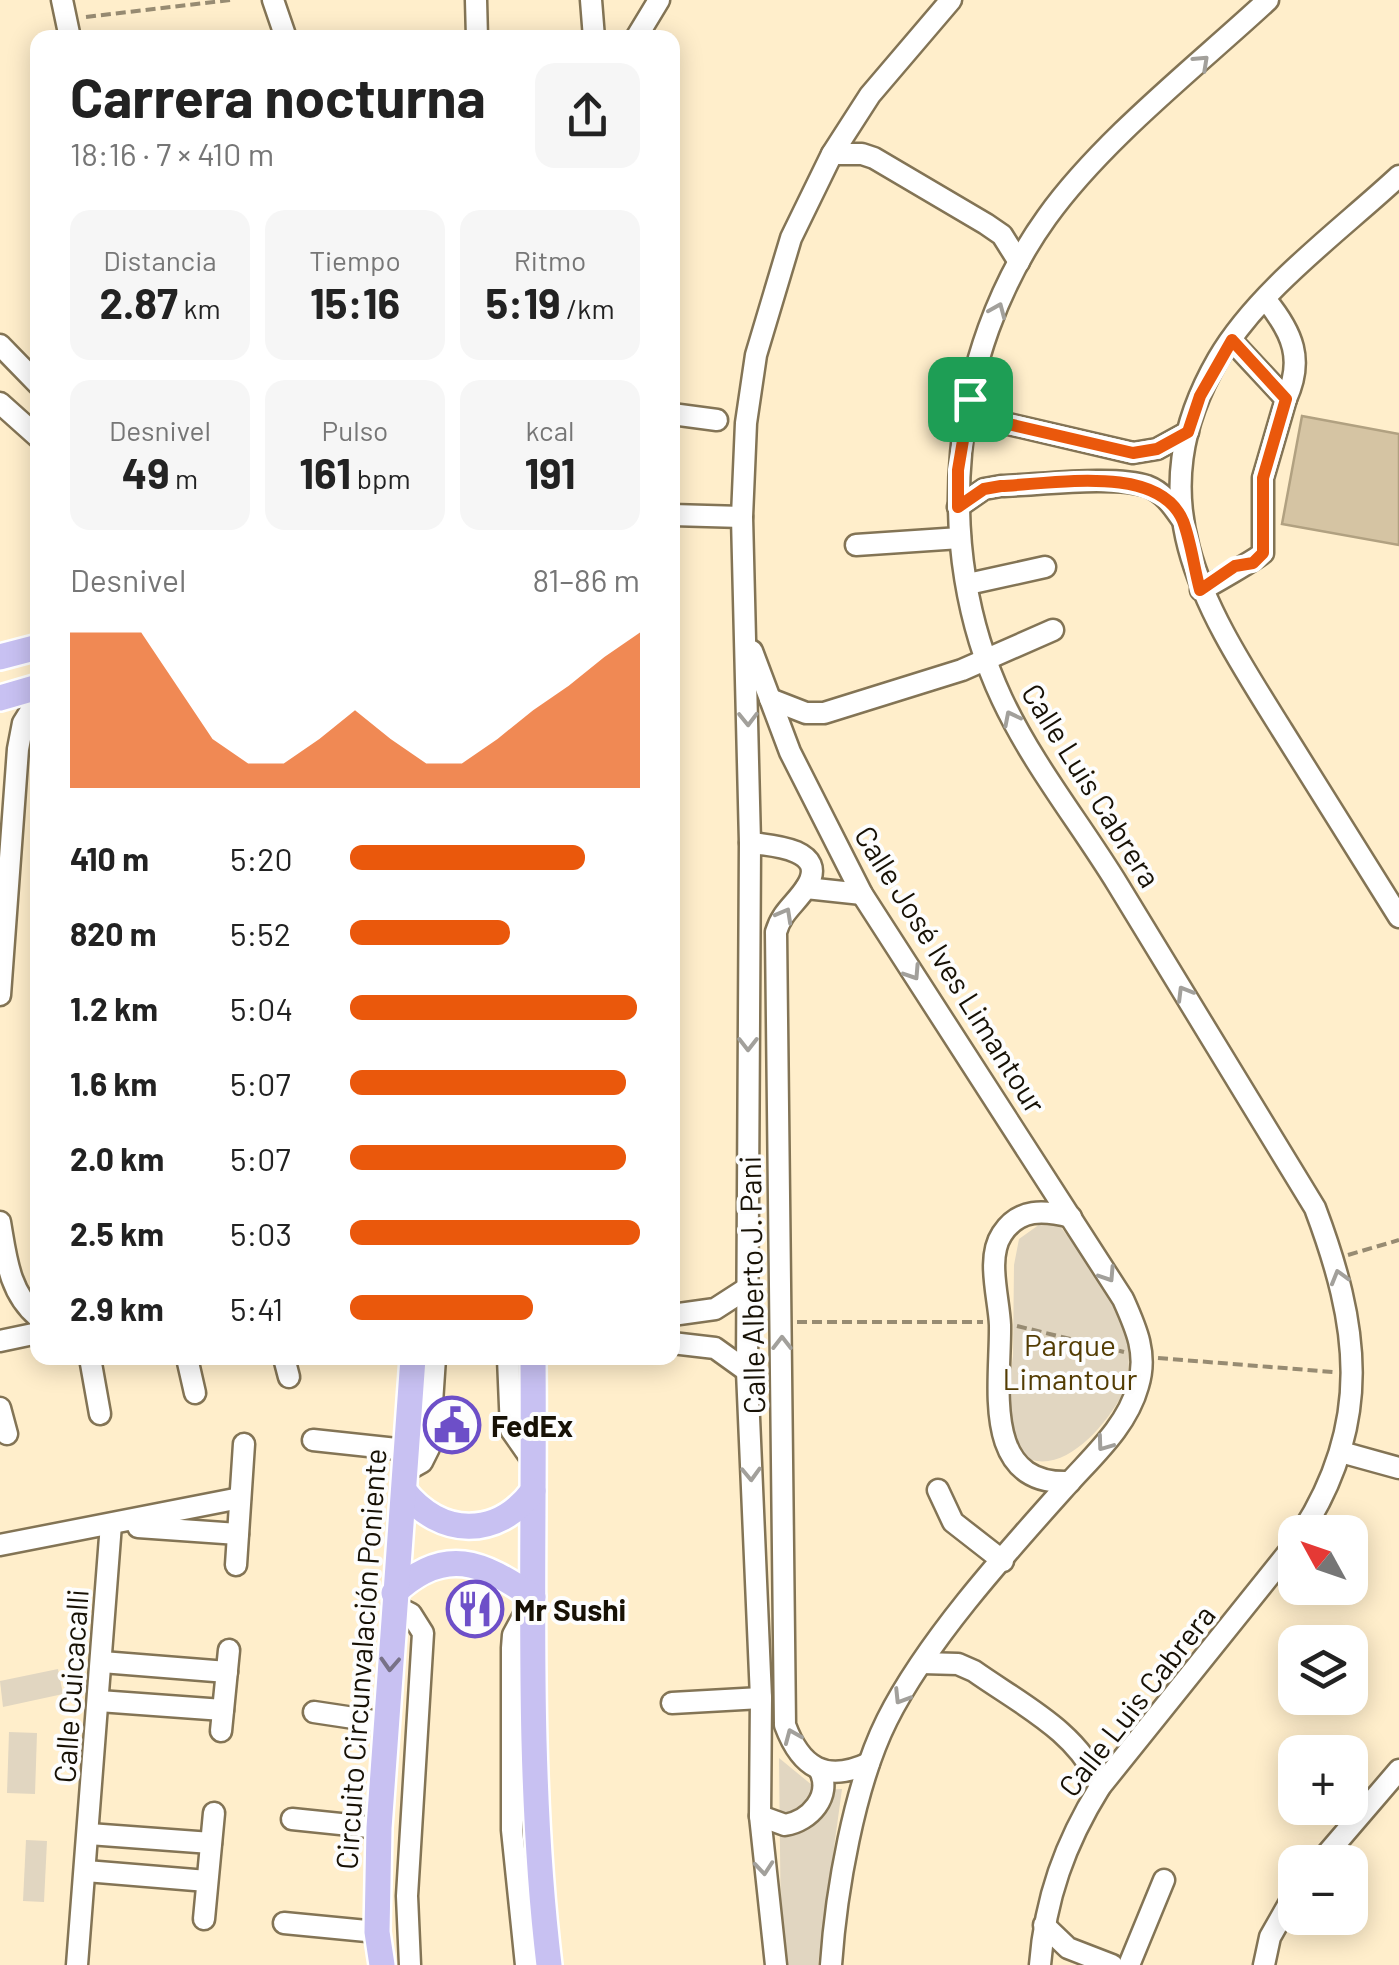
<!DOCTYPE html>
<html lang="es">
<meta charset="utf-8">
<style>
:root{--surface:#fff;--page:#f6f6f6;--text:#222;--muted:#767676;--accent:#ea580c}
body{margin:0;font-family:Barlow,sans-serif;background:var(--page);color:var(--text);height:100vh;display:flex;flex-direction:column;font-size:38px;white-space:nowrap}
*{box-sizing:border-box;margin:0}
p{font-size:32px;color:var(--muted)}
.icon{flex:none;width:55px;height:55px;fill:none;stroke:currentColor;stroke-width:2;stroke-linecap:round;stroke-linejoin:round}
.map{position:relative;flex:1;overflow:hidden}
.panel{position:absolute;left:30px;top:30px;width:650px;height:1335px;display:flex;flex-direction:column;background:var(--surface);border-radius:20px;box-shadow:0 5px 25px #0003}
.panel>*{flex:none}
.needle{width:65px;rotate:310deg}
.controls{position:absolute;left:1278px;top:1515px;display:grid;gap:20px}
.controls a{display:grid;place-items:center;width:90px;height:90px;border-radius:20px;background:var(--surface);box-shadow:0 5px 25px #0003;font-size:50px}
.pin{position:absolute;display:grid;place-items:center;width:85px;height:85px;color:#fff;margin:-42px;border-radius:20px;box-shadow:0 5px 15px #0006}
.round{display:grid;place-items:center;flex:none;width:105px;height:105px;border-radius:20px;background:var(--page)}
.summary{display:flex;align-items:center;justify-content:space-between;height:170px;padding:0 40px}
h1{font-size:55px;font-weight:700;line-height:75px}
.metrics{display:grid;grid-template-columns:repeat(3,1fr);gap:15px;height:170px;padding:10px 40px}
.metrics div{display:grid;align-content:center;border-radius:20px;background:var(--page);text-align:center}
.metrics b{font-size:42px;font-weight:700}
.metrics small{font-size:28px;font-weight:400}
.metrics p{font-size:28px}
.chart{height:280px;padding:20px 40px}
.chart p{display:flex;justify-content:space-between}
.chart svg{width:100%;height:180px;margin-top:10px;fill:var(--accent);opacity:.7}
ul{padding:0 40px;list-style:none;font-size:32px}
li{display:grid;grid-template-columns:160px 120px 1fr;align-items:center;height:75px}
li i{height:25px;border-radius:12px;background:var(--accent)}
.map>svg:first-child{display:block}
.green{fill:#e1d6c1}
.building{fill:#d5c4a3;stroke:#b1a181;stroke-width:2.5}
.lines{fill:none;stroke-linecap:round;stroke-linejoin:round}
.minor-casing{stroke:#837455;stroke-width:25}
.major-casing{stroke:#fff;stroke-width:30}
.path{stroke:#978b72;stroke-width:4;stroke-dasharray:10 5;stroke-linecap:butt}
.minor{stroke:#fff;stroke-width:20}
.major{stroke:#c8c1f2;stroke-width:25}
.oneway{stroke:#a2a09b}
.oneway2{stroke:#787287}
.route-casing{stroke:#fff;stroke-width:20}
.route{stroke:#ea580c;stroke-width:12}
.labels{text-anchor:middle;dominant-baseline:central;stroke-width:8;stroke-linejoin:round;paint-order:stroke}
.street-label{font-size:30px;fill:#171105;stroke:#fdfdfd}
.park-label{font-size:30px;fill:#533c03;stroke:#fdfdfd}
.poi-label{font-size:30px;font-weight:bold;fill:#171105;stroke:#fdfdfd;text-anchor:start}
</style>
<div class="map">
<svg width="1399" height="1965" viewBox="0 0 1399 1965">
<rect width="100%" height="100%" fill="#ffeecb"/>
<g class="green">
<path d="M1040 1224 1059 1225C1080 1252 1121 1301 1127 1335 1130 1353 1130 1379 1122 1395 1104 1428 1061 1478 1022 1456 1014 1451 1008 1439 1002 1432L1013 1356 1014 1265 1019 1239Z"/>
<path d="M58 1669 63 1694 3 1707 0 1681Z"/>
<path d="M9 1732 37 1733 35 1794 7 1793Z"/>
<path d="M779 1758 818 1790 842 1789 818 1965H785L781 1939Z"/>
<path d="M26 1840 47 1841 44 1902 23 1901Z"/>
</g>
<path class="building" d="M1302 416 1399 434V545L1282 524Z"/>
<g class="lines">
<g class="minor-casing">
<g id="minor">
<path d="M62 0 70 38"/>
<path d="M273 0 286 38"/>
<path d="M476 0 477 38"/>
<path d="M591 0 594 38"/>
<path d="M1268 0C1198 65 1102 140 1047 217 949 353 931 548 1002 699 1033 765 1080 823 1118 885 1184 993 1249 1100 1315 1208 1359 1325 1373 1421 1302 1532"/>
<path d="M636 38 659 0"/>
<path d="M832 154H862L874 158 986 224 1002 235 1019 262"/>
<path d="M1399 176C1341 230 1258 290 1218 359 1135 503 1205 607 1282 730 1321 792 1360 854 1399 917"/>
<path d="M1266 300C1293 333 1304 360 1286 399"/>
<path d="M0 345 38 384"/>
<path d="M970 399 981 410 1004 423 1133 453 1157 449 1188 432"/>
<path d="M0 403 38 437"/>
<path d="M672 414 717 420"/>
<path d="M958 507 984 489 1001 486C1038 485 1115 475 1147 486 1163 492 1172 505 1181 518"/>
<path d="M672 515 742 517"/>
<path d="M856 545 960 538"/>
<path d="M968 584 1045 567"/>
<path d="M1201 590C1208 587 1258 558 1263 553V478L1286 399 1231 340"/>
<path d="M752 651 790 752 862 894 1123 1299C1136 1328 1148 1354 1138 1386 1127 1426 1094 1455 1068 1484 1007 1552 927 1640 887 1720 854 1786 836 1892 831 1965"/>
<path d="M770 699 806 713H824L962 670 1053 630"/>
<path d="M750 843C771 845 829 849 807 886 796 904 782 911 776 932L785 1725C801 1768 826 1783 869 1763"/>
<path d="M806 888 862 894"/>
<path d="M0 995 18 749 23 723 38 699"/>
<path d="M0 1222C6 1257 9 1293 38 1317"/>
<path d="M672 1315 715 1309 746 1289"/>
<path d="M0 1341 38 1333"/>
<path d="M672 1343 715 1348 747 1371"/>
<path d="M90 1358 100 1414"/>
<path d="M187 1358 195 1393"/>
<path d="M284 1358 289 1377"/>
<path d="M508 1358 511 1430 532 1460"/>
<path d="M0 1408 7 1434"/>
<path d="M313 1440 406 1450"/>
<path d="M1341 1452 1399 1468"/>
<path d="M406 1471 422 1462 429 1448 435 1358"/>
<path d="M1070 1482C980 1486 1001 1384 1000 1325 999 1298 986 1258 1002 1234 1019 1208 1044 1210 1071 1217"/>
<path d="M938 1490 953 1522 1003 1561"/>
<path d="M138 1527 238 1534"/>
<path d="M0 1545 240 1498"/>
<path d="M236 1565 244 1444"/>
<path d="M393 1605 411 1614 423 1633 407 1896 410 1965"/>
<path d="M102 1662 227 1672"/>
<path d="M922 1663 958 1664 974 1671C1019 1703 1081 1733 1100 1787"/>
<path d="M99 1701 223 1710"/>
<path d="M672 1703 761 1698"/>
<path d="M314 1712 387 1723"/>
<path d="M221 1731 229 1650"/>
<path d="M760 1816 785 1825C810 1821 832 1796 820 1771"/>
<path d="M292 1819 379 1828"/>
<path d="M89 1834 211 1843"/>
<path d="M1320 1862 1399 1770"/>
<path d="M86 1871 207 1881"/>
<path d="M204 1919 214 1813"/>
<path d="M284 1923 377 1932"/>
<path d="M1044 1925 1068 1948 1112 1965"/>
<path d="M77 1965 111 1524"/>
<path d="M526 1965 512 1830V1648L513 1635 533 1598"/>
<path d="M776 1965 760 1816 761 1698 747 1371 750 843 742 517 746 423 756 355 791 238 832 154 870 95 951 0"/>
<path d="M1040 1965C1045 1899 1065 1843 1100 1787L1295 1544"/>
<path d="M1129 1965 1164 1880"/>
<path d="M1264 1965 1270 1937 1295 1893"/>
</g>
</g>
<g class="major-casing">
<g id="major">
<path d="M0 657 38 647"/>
<path d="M0 698 38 687"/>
<path d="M533 1358C535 1559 525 1764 549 1965"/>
<path d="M404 1491C440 1537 497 1539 533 1491"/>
<path d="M394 1593C445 1545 482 1562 533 1597"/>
<path d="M382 1965 377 1932 379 1828 413 1358"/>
</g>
</g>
<g class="path">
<path d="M86 17 231 0"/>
<path d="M1348 1255 1399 1240"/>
<path d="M797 1322H983"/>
<path d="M1017 1326 1124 1352"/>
<path d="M1158 1358 1333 1372"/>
</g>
<use href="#minor" class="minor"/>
<use href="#major" class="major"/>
</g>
<defs><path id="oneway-chevron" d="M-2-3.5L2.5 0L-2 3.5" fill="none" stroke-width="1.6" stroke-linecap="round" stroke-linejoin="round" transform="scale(2.5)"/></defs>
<g class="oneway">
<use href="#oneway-chevron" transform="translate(1202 62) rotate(-43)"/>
<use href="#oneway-chevron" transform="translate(998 310) rotate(-67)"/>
<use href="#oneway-chevron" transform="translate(1011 718) rotate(-117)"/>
<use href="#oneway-chevron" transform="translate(748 719) rotate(89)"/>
<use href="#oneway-chevron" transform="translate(785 915) rotate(-61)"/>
<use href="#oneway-chevron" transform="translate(913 973) rotate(57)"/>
<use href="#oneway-chevron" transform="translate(1184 993) rotate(-121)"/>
<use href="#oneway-chevron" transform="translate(748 1044) rotate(90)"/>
<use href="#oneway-chevron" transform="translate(1108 1275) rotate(57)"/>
<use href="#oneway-chevron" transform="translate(1339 1277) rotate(-106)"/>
<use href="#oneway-chevron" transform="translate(782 1343) rotate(-90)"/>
<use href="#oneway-chevron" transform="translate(1104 1444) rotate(126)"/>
<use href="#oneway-chevron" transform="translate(751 1474) rotate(88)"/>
<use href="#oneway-chevron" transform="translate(901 1697) rotate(122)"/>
<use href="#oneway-chevron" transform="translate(792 1736) rotate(-113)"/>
<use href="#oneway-chevron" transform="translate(764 1868) rotate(85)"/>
</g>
<use class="oneway2" href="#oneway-chevron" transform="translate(390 1664) rotate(93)"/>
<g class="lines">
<g class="route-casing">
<path id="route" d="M1232 340 1286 399 1263 478V553L1253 563 1235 566 1200 590C1194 568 1191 542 1183 521 1159 463 1052 484 1001 486L984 489 958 507V470L970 399 992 418 1004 423 1133 453 1157 449 1188 432 1200 396Z"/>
</g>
<use href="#route" class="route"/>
</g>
<defs>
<g id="civic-ring" transform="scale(2.875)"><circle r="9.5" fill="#fdfdfd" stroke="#6d4fc8" stroke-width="1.5"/><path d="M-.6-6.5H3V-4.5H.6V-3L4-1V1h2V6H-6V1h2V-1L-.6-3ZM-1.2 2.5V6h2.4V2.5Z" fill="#6d4fc8"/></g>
<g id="restaurant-ring" transform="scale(2.875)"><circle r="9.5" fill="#fdfdfd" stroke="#6d4fc8" stroke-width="1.5"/><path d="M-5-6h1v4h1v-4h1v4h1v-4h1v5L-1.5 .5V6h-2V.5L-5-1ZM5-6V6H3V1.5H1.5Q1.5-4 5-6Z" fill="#6d4fc8"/></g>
</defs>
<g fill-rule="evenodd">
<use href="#civic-ring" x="452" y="1425"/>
<use href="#restaurant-ring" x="475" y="1609"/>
</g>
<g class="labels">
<g class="street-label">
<text transform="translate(1092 785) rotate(58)">Calle Luis Cabrera</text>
<text transform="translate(951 969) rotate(58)">Calle José Ives Limantour</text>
<text transform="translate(751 1285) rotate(-91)">Calle Alberto J. Pani</text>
<text transform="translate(360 1659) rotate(-86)">Circuito Circunvalación Poniente</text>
<text transform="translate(70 1686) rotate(-86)">Calle Cuicacalli</text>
<text transform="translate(1136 1700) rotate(-52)">Calle Luis Cabrera</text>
</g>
<g class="park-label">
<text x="1070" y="1344">Parque<tspan x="1070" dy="34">Limantour</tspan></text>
</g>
<g class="poi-label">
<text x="491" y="1425">FedEx</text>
<text x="514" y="1609">Mr Sushi</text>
</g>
</g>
</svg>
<div class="controls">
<a><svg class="needle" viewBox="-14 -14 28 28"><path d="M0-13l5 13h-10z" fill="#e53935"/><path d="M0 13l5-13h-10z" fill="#767676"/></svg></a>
<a><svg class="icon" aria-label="layers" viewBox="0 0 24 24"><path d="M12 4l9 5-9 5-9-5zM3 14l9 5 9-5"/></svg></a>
<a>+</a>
<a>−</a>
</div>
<div class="pin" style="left:970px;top:399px;background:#1e9e55"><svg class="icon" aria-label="arrive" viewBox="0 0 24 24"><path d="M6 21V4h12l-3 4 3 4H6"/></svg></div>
<section class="panel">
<div class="summary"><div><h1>Carrera nocturna</h1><p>18:16 · 7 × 410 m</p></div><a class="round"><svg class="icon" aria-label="share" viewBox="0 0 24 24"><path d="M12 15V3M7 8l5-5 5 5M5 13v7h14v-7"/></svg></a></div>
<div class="metrics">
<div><p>Distancia</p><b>2.87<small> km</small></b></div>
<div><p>Tiempo</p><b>15:16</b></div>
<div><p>Ritmo</p><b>5:19<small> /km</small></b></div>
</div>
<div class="metrics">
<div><p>Desnivel</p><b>49<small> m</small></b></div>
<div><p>Pulso</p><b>161<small> bpm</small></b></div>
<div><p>kcal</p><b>191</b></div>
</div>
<div class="chart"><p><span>Desnivel</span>81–86 m</p>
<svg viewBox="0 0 160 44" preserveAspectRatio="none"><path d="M0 44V6L10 6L20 6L30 19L40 32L50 38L60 38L70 32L80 25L90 32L100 38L110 38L120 32L130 25L140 19L150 12L160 6V44z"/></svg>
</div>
<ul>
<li><b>410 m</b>5:20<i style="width:81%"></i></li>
<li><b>820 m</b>5:52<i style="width:55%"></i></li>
<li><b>1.2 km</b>5:04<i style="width:99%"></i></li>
<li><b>1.6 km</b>5:07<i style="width:95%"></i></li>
<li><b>2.0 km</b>5:07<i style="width:95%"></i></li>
<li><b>2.5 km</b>5:03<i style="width:100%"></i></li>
<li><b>2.9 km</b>5:41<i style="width:63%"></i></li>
</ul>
</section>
</div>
